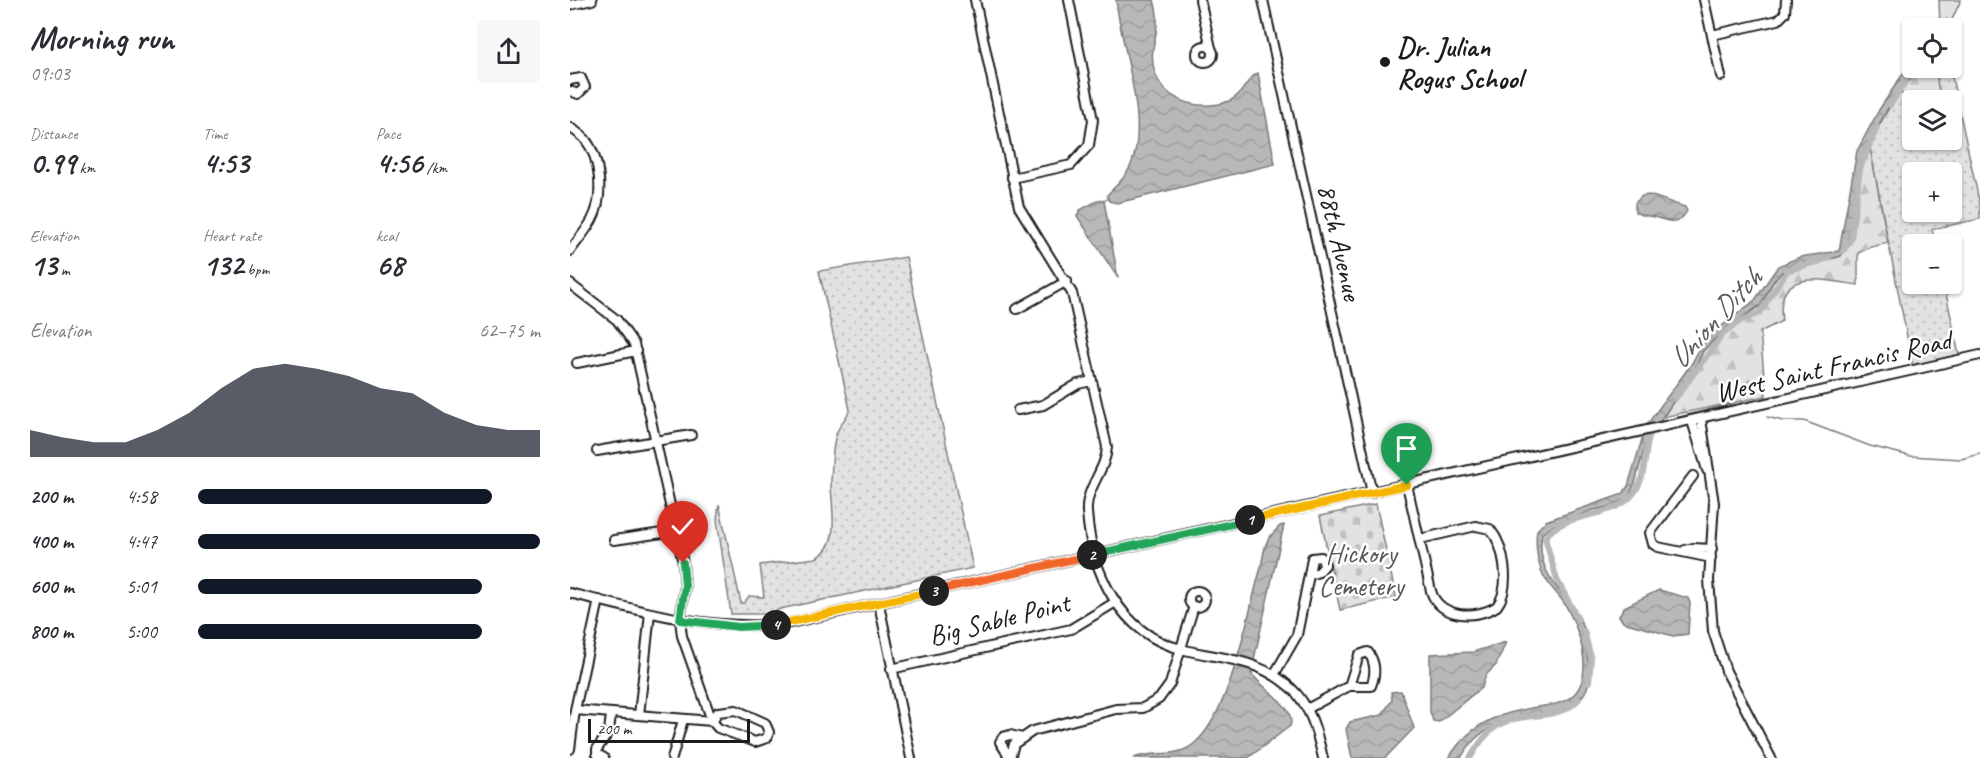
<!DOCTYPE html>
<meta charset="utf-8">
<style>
:root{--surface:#fff;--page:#f7f7f7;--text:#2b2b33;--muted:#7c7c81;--accent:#111827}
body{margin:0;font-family:Caveat,sans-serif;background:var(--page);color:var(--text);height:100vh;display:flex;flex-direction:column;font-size:22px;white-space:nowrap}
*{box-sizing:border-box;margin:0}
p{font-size:20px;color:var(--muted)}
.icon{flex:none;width:33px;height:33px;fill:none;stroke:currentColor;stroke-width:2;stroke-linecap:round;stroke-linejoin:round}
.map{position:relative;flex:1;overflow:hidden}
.details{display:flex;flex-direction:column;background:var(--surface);width:570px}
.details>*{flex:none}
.fabs{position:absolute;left:1332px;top:18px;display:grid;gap:12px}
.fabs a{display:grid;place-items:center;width:60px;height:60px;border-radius:6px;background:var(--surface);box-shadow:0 2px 4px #0004;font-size:30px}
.scale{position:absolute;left:18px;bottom:15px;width:162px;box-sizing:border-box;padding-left:6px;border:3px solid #1c1c1c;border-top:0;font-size:16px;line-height:21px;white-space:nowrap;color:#1c1c1c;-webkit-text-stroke:4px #fff;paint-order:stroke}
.pin{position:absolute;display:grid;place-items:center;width:51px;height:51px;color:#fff;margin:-62px -26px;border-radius:50% 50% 50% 0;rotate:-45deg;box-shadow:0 0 6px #0007}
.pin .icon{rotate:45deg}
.km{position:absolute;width:30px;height:30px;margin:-15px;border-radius:50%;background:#222;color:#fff;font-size:16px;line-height:30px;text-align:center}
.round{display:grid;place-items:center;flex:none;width:63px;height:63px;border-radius:6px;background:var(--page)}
.headline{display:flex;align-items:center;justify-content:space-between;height:102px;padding:0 30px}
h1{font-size:33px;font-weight:700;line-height:45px}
.metrics{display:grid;grid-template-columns:repeat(3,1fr);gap:9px;height:102px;padding:6px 30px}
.metrics div{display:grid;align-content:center}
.metrics b{font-size:30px;font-weight:700}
.metrics small{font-size:16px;font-weight:400}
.metrics p{font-size:16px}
.chart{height:168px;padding:12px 30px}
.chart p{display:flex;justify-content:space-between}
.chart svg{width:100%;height:108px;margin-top:6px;fill:var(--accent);opacity:.7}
ul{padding:0 30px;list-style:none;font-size:20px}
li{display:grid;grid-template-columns:96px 72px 1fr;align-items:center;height:45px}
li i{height:15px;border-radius:8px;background:var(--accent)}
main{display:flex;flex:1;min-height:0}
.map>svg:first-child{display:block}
.grass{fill:url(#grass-dots);stroke:#7f7f7f;stroke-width:1.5;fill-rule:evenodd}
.forest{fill:url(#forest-firs);stroke:#7f7f7f;stroke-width:1.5}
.cemetery{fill:url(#cemetery-stones);stroke:#7f7f7f;stroke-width:1.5}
.water{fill:url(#water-waves);stroke:#7a7a7a;stroke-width:1.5}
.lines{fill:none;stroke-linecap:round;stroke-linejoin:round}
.stream{stroke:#7a7a7a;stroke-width:1.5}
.canal{stroke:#b8b8b8;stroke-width:6}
.minor-casing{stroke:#1c1c1c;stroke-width:12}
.minor{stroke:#fff;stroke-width:8}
.split-1-casing{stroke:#fff;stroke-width:12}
.split-2-casing{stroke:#fff;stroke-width:12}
.split-3-casing{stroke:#fff;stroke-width:12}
.split-4-casing{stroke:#fff;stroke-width:12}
.split-5-casing{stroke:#fff;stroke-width:12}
.split-1{stroke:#f5b400;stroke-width:8}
.split-2{stroke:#22a559;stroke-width:8}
.split-3{stroke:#f0652b;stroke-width:8}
.split-4{stroke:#f5b400;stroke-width:8}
.split-5{stroke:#22a559;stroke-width:8}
.poi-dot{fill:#1c1c1c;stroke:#fff;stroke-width:2}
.labels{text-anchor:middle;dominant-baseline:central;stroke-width:5;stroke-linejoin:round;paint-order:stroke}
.poi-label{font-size:28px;font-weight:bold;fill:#1c1c1c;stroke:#fff;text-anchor:start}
.street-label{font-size:28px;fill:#1c1c1c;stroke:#fff}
.park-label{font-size:28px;fill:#575757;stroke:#fff}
.water-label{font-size:30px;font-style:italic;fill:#5a5a5a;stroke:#fff}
</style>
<main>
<section class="details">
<div class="headline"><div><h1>Morning run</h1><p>09:03</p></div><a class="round"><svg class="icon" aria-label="share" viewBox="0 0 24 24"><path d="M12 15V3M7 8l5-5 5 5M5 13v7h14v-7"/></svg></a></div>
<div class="metrics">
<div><p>Distance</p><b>0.99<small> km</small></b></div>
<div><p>Time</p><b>4:53</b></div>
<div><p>Pace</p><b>4:56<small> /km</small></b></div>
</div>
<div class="metrics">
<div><p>Elevation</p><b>13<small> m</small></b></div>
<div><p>Heart rate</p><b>132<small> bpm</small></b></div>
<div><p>kcal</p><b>68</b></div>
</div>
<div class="chart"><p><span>Elevation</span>62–75 m</p>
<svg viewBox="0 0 160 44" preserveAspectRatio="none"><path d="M0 44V33L10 36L20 38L30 38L40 33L50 26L60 16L70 8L80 6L90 8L100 11L110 16L120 18L130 26L140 31L150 33L160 33V44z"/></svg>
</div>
<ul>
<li><b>200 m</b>4:58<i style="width:86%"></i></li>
<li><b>400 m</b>4:47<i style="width:100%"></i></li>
<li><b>600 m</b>5:01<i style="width:83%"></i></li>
<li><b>800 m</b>5:00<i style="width:83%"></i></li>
</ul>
</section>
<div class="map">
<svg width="1410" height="758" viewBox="0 0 1410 758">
<defs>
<pattern id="grass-dots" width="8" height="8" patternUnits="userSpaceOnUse" patternTransform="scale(1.5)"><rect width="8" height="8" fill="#e2e2e2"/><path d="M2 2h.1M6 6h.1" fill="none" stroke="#c1c1c1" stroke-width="1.8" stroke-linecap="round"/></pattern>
<pattern id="forest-firs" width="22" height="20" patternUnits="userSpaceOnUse" patternTransform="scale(1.5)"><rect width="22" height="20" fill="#e2e2e2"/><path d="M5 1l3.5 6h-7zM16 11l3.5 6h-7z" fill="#c1c1c1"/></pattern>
<pattern id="cemetery-stones" width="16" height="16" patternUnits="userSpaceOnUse" patternTransform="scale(1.5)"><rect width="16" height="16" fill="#e2e2e2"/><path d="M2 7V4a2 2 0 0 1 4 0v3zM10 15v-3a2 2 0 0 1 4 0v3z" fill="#c1c1c1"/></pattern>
<pattern id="water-waves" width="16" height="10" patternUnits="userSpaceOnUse" patternTransform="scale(1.5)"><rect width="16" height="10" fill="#b8b8b8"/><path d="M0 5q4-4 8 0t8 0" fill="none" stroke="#9e9e9e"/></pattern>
</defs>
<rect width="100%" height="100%" fill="#fff"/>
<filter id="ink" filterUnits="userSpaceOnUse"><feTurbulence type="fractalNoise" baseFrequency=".0167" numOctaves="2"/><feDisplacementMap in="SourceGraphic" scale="12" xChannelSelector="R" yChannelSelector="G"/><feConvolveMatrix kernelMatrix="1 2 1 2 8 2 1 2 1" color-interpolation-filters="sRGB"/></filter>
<g filter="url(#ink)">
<g class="grass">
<path d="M1370 68H1380L1410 205V219L1362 229 1365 244H1342V284H1374L1389 355 1343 367 1299 144 1330 88 1338 110 1342 109V140H1382V100H1374C1367 89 1365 80 1370 68ZM1342 172H1382V212H1342Z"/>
<path d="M336 257 403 568 210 609 200 614H161L147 519 149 504 171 603H174L179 596 194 597 190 565 246 558C273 544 260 504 261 480 262 467 262 451 265 438 267 427 275 420 280 410L249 271Z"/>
</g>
<g class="forest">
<path d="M1369 0H1391L1378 28H1370Z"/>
<path d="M1348 68H1370C1365 81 1367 89 1374 100H1342V109L1338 110 1330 88 1339 81Z"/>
<path d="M1299 143 1318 243 1301 247 1288 253V285C1254 280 1204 266 1212 321L1190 332 1196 396 1093 417 1124 371 1133 351 1158 326 1190 306 1207 275 1227 266 1268 257 1274 252 1278 240 1289 171Z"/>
</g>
<path class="cemetery" d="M806 504 826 597 770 610 750 516Z"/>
<g class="water">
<path d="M546 0H584C586 7 588 15 587 23 587 38 580 49 583 64 588 100 629 113 659 101 673 96 676 78 688 73L705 164 568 198 547 203 539 201 537 195C545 187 555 178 560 167 581 122 551 49 546 0Z"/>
<path d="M1342 60V68H1348L1339 81 1326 93 1293 155 1278 240 1271 256 1212 272 1203 282 1190 306 1158 326 1133 351 1124 371 1076 442 1065 483 1058 498 1039 507 1023 510 983 526 972 534C964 577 1000 595 1014 628 1017 637 1016 646 1017 655 1020 675 1023 692 1003 704 964 727 918 708 891 758H879C903 718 938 711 980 705 1031 698 1014 639 997 608 991 596 979 587 973 575 967 562 965 543 967 530L976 521 1053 494 1058 486 1076 426 1122 363 1134 340 1185 300 1208 266 1230 257 1269 251 1287 151 1309 110Z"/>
<path d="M1079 195 1115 207 1117 211C1108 227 1099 221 1084 217 1076 215 1072 216 1065 212V203L1072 196Z"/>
<path d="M529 200 534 201 548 278 507 216 510 210Z"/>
<path d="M714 525 681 673C692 689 727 707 720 726L678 758H564C582 751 602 757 618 748 659 724 677 616 690 571 693 561 693 548 698 540 701 535 706 530 710 526Z"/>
<path d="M1089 590 1118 598 1120 603 1118 634 1103 636 1053 622 1049 616 1054 607Z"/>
<path d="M936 642 926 665 916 675 912 687 869 722 863 721 860 712V654L903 652Z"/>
<path d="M831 691 844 728 815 758H782L776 729 780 722 812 715 822 700 821 692Z"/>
</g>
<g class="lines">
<g class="stream">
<path d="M534 201 537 199"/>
<path d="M1197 417 1213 421H1234L1300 446 1340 456 1391 459 1410 454"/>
<path d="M1090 422 1164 403"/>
</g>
<g class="canal">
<path d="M1320 105 1336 81"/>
<path d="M1273 251 1281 239 1290 168 1307 127"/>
<path d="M1105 399 1153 334 1170 321 1189 313 1217 271 1259 258"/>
<path d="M1008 619 987 580 975 538C994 510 1043 521 1064 493 1078 474 1073 451 1081 431"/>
<path d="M1014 631 1021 658 1019 682"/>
<path d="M900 758C907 746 915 734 927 726 952 710 988 723 1009 699"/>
</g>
<g class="minor-casing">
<g id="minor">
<path d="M405 0 449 207 502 293 537 447C536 471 515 488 517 512 521 571 550 634 611 649 653 660 686 657 721 688 741 706 747 733 753 758"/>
<path d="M630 0 641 48"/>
<path d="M693 0 802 493"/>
<path d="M1134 0 1151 76"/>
<path d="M0 5 22 0"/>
<path d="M1142 35 1208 20 1215 13 1216 0"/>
<circle cx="635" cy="54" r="8"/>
<path d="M0 80 11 78 15 87 8 94 0 91"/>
<path d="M0 127C5 131 11 135 15 139 31 159 34 198 22 220 16 231 7 241 0 251"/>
<path d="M442 178 501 165 519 145 523 120 499 0"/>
<path d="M0 284 47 320 64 344 113 563 115 585 110 620 112 636 142 721 148 728 185 742 197 738 199 732 195 723 166 710 148 712 142 721"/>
<path d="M447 309 497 281"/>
<path d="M7 363 66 351"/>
<path d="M448 410 473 405 508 384 522 381"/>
<path d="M1131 419 1144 503 1139 580 1143 631 1156 671 1201 758"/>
<path d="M1122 421 1137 470"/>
<path d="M27 451 121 435"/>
<path d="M1123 476 1080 533 1083 544 1088 547 1141 558"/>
<path d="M837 485 861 591C869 618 906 620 927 606 941 587 935 547 920 529L906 526 850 539"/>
<path d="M44 540 106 531"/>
<path d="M1115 550 1123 548 1142 549"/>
<circle cx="627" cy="599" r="8"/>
<path d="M0 593C73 612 144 632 220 623L1410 355"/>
<path d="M309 604 341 758"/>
<path d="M321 669 501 629 544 603"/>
<path d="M704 675 727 635 739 575 749 572 755 565 751 557 742 558 739 575"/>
<path d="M737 709 779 686H801C806 674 806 663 798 652L789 655 779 686"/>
<path d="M5 710 142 721"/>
<path d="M69 715 80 613"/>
<path d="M0 749 5 710 29 600"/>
<path d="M34 758 27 754V749L39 732 41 714"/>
<path d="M102 758 113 720"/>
<path d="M440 758 444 744 463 731 546 709 573 708 589 699 600 684 624 606"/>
<path d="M440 758 430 742 433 737 440 735 452 738"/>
</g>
</g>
<use href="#minor" class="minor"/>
</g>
</g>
<g class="lines" filter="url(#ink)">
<g class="split-1-casing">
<path id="split-1" d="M680 520 837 485"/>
</g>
<g class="split-2-casing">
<path id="split-2" d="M522 555 680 520"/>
</g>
<g class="split-3-casing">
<path id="split-3" d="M364 591 522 555"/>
</g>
<g class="split-4-casing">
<path id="split-4" d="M206 625 364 591"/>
</g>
<g class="split-5-casing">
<path id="split-5" d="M113 563 115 585 110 620 169 627 206 625"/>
</g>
<use href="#split-1" class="split-1"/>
<use href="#split-2" class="split-2"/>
<use href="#split-3" class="split-3"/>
<use href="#split-4" class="split-4"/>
<use href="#split-5" class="split-5"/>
</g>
<circle class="poi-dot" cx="815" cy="62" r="6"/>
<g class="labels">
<g class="poi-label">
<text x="827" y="46">Dr. Julian<tspan x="827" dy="32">Rogus School</tspan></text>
</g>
<g class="street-label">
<text transform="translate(770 242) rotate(77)">88th Avenue</text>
<text transform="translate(1263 366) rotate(-13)">West Saint Francis Road</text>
<text transform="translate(429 619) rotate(-14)">Big Sable Point</text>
</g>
<g class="park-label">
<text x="791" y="553">Hickory<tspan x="791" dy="32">Cemetery</tspan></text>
</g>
<g class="water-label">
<text transform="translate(1145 318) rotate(-48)">Union Ditch</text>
</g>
</g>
</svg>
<div class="fabs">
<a><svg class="icon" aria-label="locate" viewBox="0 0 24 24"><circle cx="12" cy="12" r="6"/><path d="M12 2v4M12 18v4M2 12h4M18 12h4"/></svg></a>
<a><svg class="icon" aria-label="layers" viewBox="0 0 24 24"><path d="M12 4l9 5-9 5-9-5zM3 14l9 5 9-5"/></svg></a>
<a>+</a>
<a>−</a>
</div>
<div class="scale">200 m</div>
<div class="pin" style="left:837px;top:485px;background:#1e9e55"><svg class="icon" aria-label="arrive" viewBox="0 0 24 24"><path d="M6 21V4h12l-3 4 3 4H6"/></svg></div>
<div class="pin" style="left:113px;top:563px;background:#d93025"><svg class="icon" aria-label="check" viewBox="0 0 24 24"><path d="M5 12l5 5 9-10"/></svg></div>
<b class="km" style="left:680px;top:520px">1</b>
<b class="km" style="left:522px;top:555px">2</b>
<b class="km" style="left:364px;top:591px">3</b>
<b class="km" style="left:206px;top:625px">4</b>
</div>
</main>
